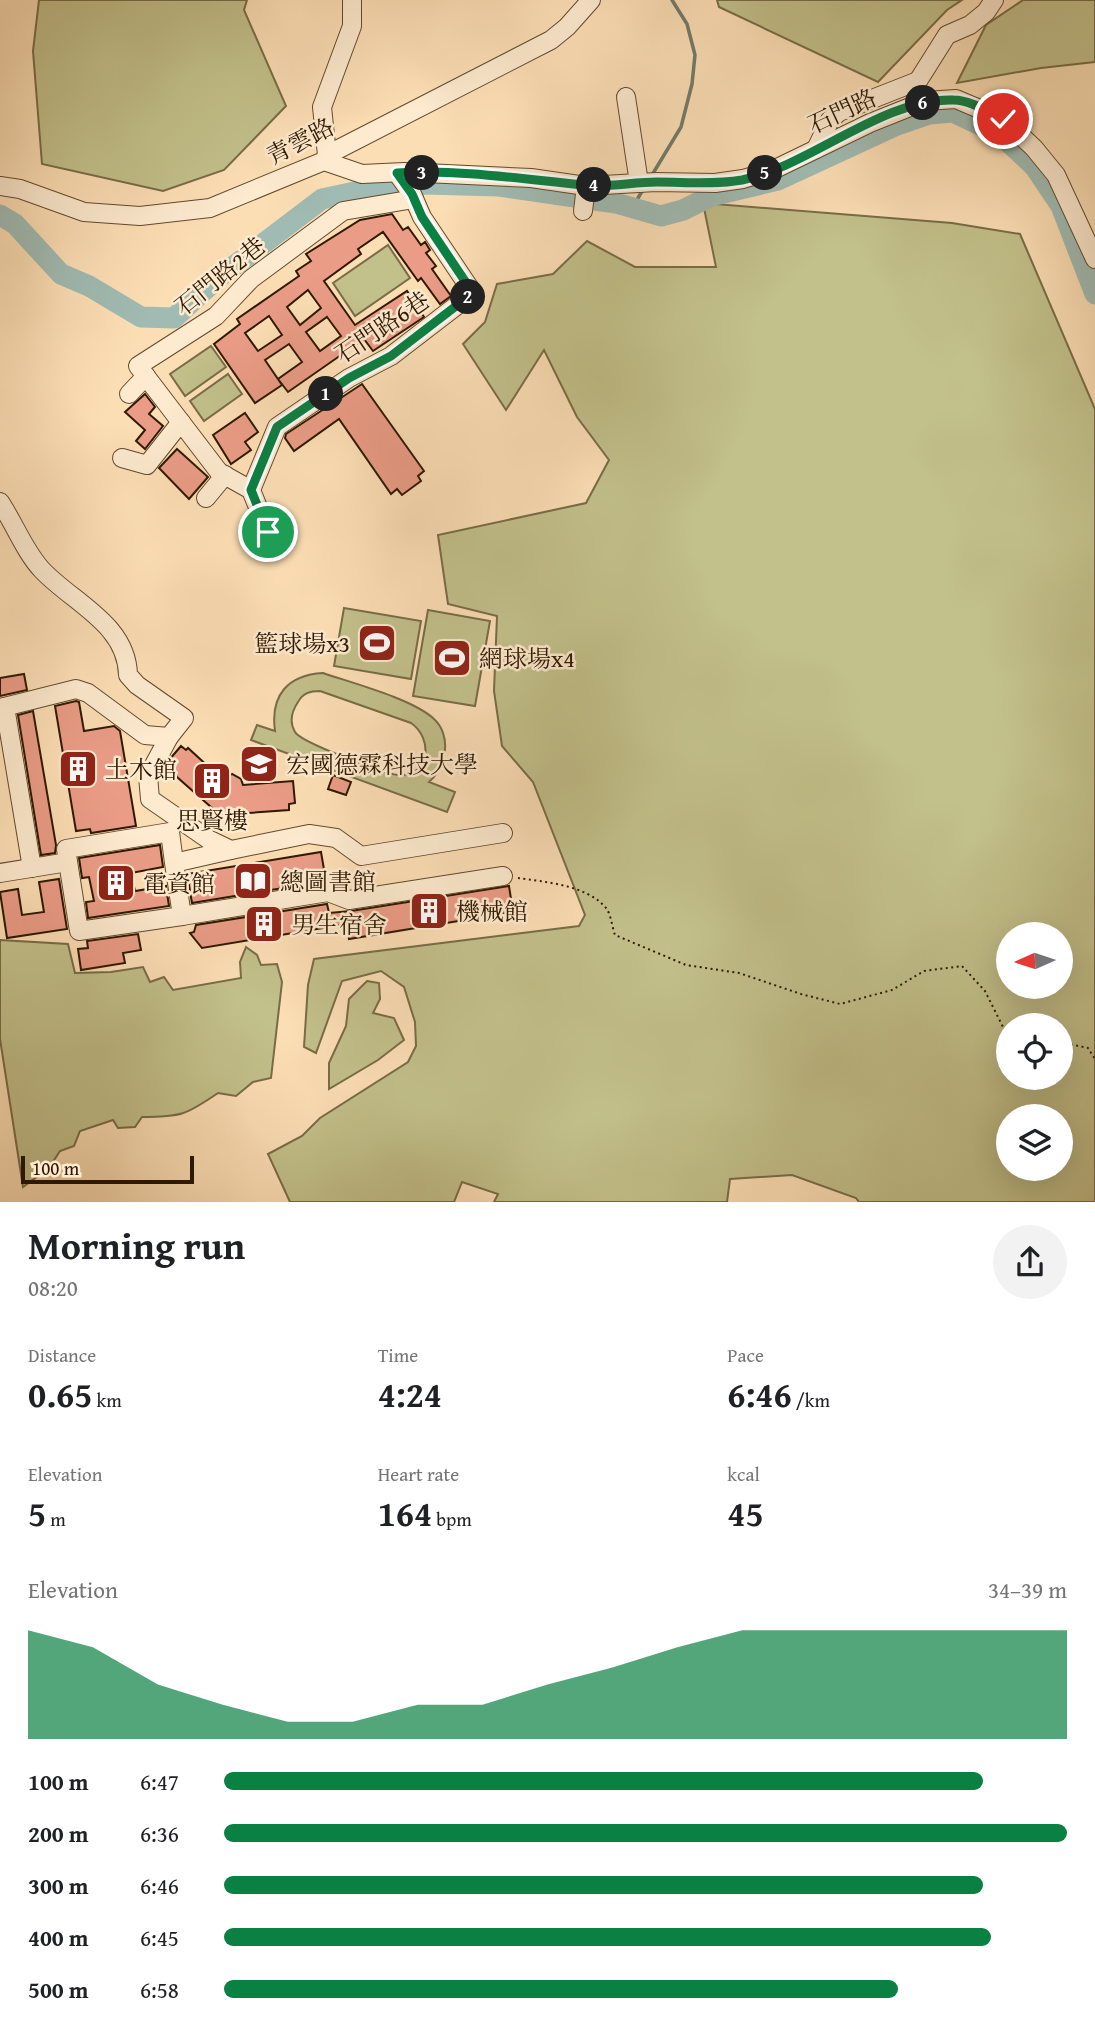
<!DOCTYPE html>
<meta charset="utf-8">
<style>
:root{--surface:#fff;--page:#f2f2f2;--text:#202124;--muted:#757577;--accent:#0b8043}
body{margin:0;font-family:"Gentium Book Plus","Noto Serif TC",serif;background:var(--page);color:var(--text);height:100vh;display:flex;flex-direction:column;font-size:26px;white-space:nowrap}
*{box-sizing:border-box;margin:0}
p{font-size:23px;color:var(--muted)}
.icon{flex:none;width:38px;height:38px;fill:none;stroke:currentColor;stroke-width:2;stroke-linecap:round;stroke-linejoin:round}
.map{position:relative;height:1202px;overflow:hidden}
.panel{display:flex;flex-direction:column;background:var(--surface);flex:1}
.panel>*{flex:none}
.needle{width:46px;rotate:267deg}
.tools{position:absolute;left:996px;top:922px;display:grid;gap:14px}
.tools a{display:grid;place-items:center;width:77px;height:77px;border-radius:50%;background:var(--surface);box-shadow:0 7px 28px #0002;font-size:35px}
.scale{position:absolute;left:21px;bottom:18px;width:173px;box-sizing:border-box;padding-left:7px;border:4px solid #2f1900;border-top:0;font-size:19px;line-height:24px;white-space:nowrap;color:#2f1900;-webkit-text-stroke:5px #fdeacf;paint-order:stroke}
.pin{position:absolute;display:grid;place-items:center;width:60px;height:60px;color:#fff;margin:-30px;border:4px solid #fff;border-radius:50%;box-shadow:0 2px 7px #0007}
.km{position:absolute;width:35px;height:35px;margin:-18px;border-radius:50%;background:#222;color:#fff;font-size:19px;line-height:35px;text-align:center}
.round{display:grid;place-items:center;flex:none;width:74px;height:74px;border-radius:37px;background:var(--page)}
.head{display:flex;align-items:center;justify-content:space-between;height:119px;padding:0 28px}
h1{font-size:38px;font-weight:800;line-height:52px}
.stats{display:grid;grid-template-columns:repeat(3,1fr);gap:10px;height:119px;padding:7px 28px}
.stats div{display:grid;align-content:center}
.stats b{font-size:35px;font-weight:800}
.stats small{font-size:19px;font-weight:400}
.stats p{font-size:19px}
.chart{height:196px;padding:14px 28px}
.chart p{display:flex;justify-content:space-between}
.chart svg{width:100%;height:126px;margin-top:7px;fill:var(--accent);opacity:.7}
ul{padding:0 28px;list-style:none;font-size:23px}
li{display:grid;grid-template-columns:112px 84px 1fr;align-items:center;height:52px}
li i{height:18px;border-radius:9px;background:var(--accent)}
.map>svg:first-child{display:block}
.green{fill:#c2c08b;stroke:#786c46;stroke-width:2;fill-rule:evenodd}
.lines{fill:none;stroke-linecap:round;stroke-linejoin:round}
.stream{stroke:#737a6b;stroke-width:3.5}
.river{stroke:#a0bbb3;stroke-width:21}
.building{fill:#ea9c86;stroke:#2f1900;stroke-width:2;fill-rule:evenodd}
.minor-casing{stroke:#624a2d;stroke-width:20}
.path{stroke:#2f1900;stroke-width:2;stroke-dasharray:2 3.5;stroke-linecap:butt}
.minor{stroke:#fdeacf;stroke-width:18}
.route-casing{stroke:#fff;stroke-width:14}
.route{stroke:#0b8043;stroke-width:9}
.labels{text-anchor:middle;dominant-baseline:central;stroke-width:5;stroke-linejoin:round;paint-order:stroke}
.street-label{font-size:24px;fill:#2f1900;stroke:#fdeacf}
.poi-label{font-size:24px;fill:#2f1900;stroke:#fdeacf;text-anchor:start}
</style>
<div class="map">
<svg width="1095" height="1203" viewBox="0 0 1095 1203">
<rect width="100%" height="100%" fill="#fcdeb5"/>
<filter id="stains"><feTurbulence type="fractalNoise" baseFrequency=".00286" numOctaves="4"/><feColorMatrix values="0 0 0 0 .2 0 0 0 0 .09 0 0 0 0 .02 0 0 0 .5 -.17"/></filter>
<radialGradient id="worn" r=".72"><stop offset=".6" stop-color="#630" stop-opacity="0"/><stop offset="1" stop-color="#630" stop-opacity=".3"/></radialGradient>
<g class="green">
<path d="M39 0H247L244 10 286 106 224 170 163 191 42 164 33 51Z"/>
<path d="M717 0H962L947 10 878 82 719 7Z"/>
<path d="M1023 0H1095V62L1041 68 957 83 986 25Z"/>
<path d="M703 203 952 223 1020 234 1095 409V1202H859L856 1198 792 1175 730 1179 727 1202H494L498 1194 462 1182 454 1202H290L268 1154 302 1136 320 1118 408 1062 416 1046 415 1022 404 987 381 971 342 981 316 1053 304 1047 308 985 314 959 579 926 585 915 533 782 502 746 494 691 497 616 448 604 438 535 586 503 609 460 577 417 544 350 506 410 463 344 485 322 497 284 553 274 587 241 635 267H716ZM1008 934H1060V987H1008ZM1008 1026H1060V1078H1008ZM1008 1116H1060V1169H1008Z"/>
<path d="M388 245 410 278 355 316 333 283Z"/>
<path d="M211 346 226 367 185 396 170 374Z"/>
<path d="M228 374 242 394 204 421 190 401Z"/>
<path d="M344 608 421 621 411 679 334 666Z"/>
<path d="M428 610 490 621 475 706 413 696Z"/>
<path d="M323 673C352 683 413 699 434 719 442 726 446 738 445 749 444 763 439 773 429 782L455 792 447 812 251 740 257 725 275 731C270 695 288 675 323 673ZM320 691 411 723C433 738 431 777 398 775 385 774 300 742 295 732 289 722 292 711 298 702 303 693 310 691 320 691Z"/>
<path d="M0 940 68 944 75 973 111 972 143 967 150 982 164 977 173 990 241 978 240 962 246 947 257 955 261 965 277 964 282 982 271 1078 253 1082 236 1096 218 1093C186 1115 181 1117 142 1117L135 1127 118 1128 113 1120 80 1131 74 1146 60 1151 49 1168 23 1187 0 1039Z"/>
<path d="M367 981 379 983 380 999 373 1013 394 1018 404 1040 378 1060 329 1089V1063L346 1026 349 999Z"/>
</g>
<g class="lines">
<g class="stream">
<path d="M652 175 681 127 692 84 695 55 687 24 672 0"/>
<path d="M632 208 644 188"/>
</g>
<path class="river" d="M0 215 15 224 61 274 89 286 141 317 174 318 218 278 322 199 373 188 424 184 499 186 616 203 661 216 683 210 711 196 778 180 897 125 929 114 953 112 1001 135 1034 166 1061 206 1095 294"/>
</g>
<g class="building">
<path d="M392 214 403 230 408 227 421 245 425 242 430 250 426 253 436 266 432 269 451 296 440 304 421 278 418 281 383 232 358 249 361 254 324 281 355 325 407 291 424 317 373 351 364 339 288 392 278 379 302 362 289 344 265 360 282 385 255 403 214 344 240 324 237 319 299 276 296 271 311 261 306 254 360 220ZM308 290 321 308 300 325 287 307ZM269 316 282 335 258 351 245 333ZM327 317 341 336 320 351 306 332Z"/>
<path d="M362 384 424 471 418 476 421 481 402 495 397 489 391 494 339 419 294 451 285 438 286 434Z"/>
<path d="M145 394 155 407 149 414 163 426 145 449 136 441 145 430 125 412Z"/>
<path d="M245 413 258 432 245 442 251 450 231 464 213 435Z"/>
<path d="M177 449 208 477 189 499 159 468Z"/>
<path d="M24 674 27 690 0 696V678Z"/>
<path d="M76 701 79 702 84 731 114 726 120 731 136 826 91 833 90 829 76 831 55 706Z"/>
<path d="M33 711 56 845 55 853 41 855 18 715Z"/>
<path d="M181 746 186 750 188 748 223 780 232 774 241 779 243 785 293 781 295 803 289 804V810L220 815 169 770 173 764 169 760Z"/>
<path d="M333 775 351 782 346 795 328 789Z"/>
<path d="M160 845 163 867 131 873 135 891 166 886 169 906 88 918 86 902 94 901 89 877 82 878 79 858Z"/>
<path d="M321 852 326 881 192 903 187 874Z"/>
<path d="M59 879 67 929 7 938 0 892 18 889 22 915 44 912 39 882Z"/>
<path d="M509 886 513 912 349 939 347 924 202 948 190 933 194 932 196 925 327 904 329 913 351 911Z"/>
<path d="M138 934 141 950 123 953 125 963 81 970 78 949 88 948 87 941Z"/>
</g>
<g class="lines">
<g class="minor-casing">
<g id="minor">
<path d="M626 97 639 183"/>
<path d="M816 149 830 120 839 112 918 81 947 35 970 25 986 12 994 0"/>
<path d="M327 155 322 107 352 26V0"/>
<path d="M324 161 362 174 404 172 531 178 586 186 656 182 715 183 743 179 773 170 870 123 925 101 956 99 1003 119 1034 148 1056 175 1095 259"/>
<path d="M0 186 20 189 84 212 140 216 210 208 324 161 327 155 551 40 567 27 591 0"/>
<path d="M583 211 586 186"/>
<path d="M129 394 146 376"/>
<path d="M122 458 147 465 181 422"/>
<path d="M251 490 277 427 349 378 391 356 473 293 422 217 412 194 397 173"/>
<path d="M206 498 225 475"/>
<path d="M0 502C14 523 25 552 42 570 73 603 127 624 128 675L137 685 184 718 169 737 148 776 150 799 208 839 231 850 309 834 336 838 361 856 503 833"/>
<path d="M268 532 251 490 219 472 138 366 216 316 251 279 343 211 414 199"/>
<path d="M5 707 32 868"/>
<path d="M0 708 76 689 88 693 145 735 169 737"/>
<path d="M174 863 182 916 79 931 66 849 170 832 174 863 231 850"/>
<path d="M0 873 68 862"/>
<path d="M182 916 328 892 349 900 503 876"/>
</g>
</g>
<g class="path">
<path d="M518 878C545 882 587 885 606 908 611 914 612 927 615 935L686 965 739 973 801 994 840 1004 892 990 924 971 962 966 985 991 1003 1027 1008 1029"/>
<path d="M1060 1042 1088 1048 1095 1059"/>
</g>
<use href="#minor" class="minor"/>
</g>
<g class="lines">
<g class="route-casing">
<path id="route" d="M268 532 251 490 277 427 349 378 391 356 473 293 422 217 412 194 397 173C459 169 522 179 583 185 607 188 632 182 657 182 685 182 713 185 742 180 810 166 884 97 954 100 970 100 988 112 1003 119"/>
</g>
<use href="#route" class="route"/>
</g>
<defs>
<g id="stadium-square" transform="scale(2.0125)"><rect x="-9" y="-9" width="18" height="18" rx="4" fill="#8f2418" stroke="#fdeacf"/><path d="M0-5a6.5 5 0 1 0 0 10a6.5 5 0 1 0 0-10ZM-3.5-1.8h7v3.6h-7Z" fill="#fff"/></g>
<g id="university-square" transform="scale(2.0125)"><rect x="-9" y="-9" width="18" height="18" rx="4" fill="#8f2418" stroke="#fdeacf"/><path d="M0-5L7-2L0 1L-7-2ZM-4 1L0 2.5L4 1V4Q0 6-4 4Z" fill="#fff"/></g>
<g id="building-square" transform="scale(2.0125)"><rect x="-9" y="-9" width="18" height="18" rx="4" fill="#8f2418" stroke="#fdeacf"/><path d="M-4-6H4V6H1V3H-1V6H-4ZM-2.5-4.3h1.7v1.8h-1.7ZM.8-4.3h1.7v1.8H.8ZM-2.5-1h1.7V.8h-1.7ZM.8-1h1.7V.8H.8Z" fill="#fff"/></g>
<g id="library-square" transform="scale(2.0125)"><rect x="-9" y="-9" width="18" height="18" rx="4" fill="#8f2418" stroke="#fdeacf"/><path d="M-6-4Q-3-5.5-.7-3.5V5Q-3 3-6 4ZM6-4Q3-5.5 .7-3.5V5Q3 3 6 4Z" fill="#fff"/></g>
</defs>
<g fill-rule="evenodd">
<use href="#stadium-square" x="377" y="643"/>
<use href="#stadium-square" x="452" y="658"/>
<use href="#university-square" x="259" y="764"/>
<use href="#building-square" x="78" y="769"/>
<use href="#building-square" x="212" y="781"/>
<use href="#library-square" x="253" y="881"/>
<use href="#building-square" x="116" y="883"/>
<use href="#building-square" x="429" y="911"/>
<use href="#building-square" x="264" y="924"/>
</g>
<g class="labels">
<g class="street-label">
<text transform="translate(842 111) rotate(-25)">石門路</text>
<text transform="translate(300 141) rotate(-27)">青雲路</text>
<text transform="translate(220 276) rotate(-39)">石門路2巷</text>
<text transform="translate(382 327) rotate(-34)">石門路6巷</text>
</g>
<g class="poi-label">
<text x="350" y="643" text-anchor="end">籃球場x3</text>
<text x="479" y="658">網球場x4</text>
<text x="286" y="764">宏國德霖科技大學</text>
<text x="105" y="769">土木館</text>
<text x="212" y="820" text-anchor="middle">思賢樓</text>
<text x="280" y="881">總圖書館</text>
<text x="143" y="883">電資館</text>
<text x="456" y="911">機械館</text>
<text x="291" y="924">男生宿舍</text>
</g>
</g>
<rect width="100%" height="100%" filter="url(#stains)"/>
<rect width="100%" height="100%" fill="url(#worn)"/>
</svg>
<div class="tools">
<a><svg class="needle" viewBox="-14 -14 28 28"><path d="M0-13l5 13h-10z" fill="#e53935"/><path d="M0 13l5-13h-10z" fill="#757577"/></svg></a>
<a><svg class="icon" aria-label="locate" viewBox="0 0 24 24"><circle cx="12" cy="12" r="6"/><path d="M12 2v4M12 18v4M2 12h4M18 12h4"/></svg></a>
<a><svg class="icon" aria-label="layers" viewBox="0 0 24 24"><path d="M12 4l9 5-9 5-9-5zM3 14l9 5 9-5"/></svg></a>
</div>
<div class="scale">100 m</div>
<div class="pin" style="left:268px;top:532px;background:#1e9e55"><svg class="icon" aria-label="arrive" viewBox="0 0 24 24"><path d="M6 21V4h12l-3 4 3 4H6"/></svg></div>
<div class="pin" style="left:1003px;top:119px;background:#d93025"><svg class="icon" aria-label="check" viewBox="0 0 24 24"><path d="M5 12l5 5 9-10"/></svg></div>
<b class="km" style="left:326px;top:394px">1</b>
<b class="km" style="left:468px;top:297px">2</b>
<b class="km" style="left:422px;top:173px">3</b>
<b class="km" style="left:594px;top:185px">4</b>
<b class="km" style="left:765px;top:173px">5</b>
<b class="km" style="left:923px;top:103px">6</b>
</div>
<section class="panel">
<div class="head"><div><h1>Morning run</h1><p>08:20</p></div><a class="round"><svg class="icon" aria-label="share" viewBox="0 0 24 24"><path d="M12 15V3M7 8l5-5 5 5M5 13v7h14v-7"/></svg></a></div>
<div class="stats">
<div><p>Distance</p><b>0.65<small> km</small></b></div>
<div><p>Time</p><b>4:24</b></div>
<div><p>Pace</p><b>6:46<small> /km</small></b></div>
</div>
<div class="stats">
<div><p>Elevation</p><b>5<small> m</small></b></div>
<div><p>Heart rate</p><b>164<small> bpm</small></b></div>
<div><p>kcal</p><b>45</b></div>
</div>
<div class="chart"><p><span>Elevation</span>34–39 m</p>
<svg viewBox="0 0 160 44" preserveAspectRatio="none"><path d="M0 44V6L10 12L20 25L30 32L40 38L50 38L60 32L70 32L80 25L90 19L100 12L110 6L120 6L130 6L140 6L150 6L160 6V44z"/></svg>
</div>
<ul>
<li><b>100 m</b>6:47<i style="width:90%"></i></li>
<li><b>200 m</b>6:36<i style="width:100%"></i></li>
<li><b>300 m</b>6:46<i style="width:90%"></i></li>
<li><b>400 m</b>6:45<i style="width:91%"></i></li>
<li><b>500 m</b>6:58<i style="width:80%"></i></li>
</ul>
</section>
